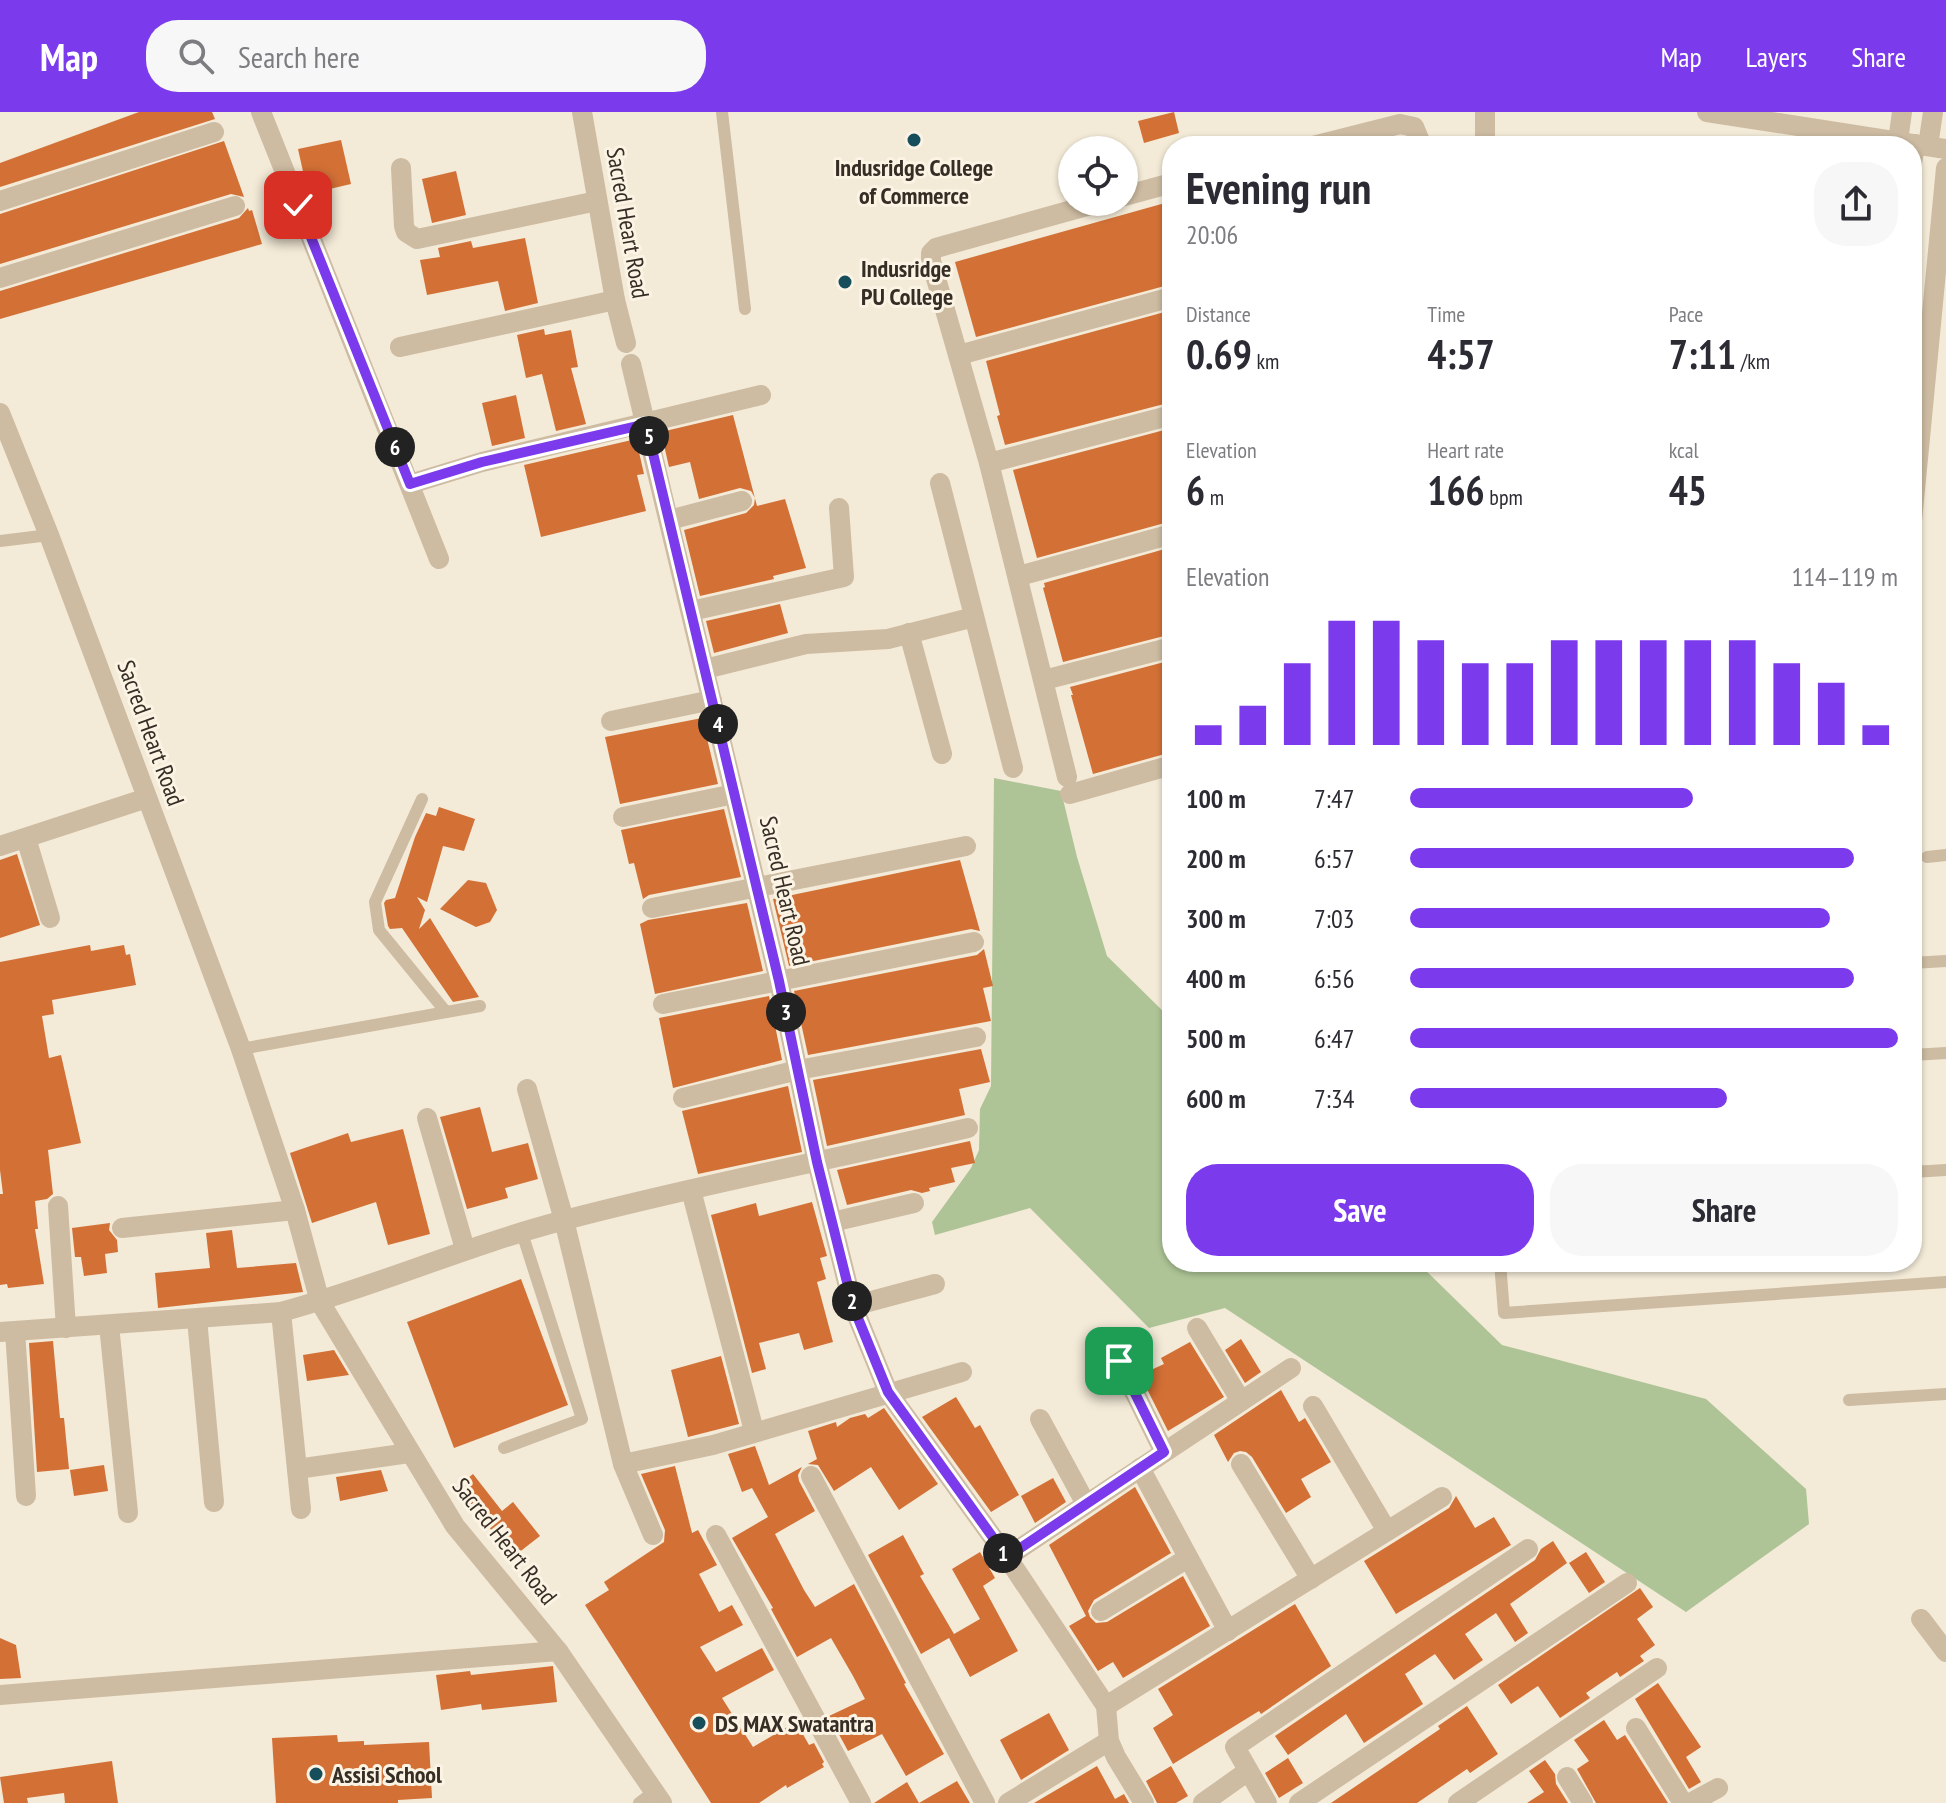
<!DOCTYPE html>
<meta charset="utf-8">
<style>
:root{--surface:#fff;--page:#f7f7f7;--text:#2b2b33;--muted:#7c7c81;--accent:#7c3aed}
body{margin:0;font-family:"PT Sans Narrow",sans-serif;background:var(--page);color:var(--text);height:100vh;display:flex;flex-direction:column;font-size:30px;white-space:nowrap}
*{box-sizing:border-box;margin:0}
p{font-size:26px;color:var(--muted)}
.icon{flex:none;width:44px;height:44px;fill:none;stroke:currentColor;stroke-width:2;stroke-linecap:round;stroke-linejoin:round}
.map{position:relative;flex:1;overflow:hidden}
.details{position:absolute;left:1162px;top:24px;width:760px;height:1136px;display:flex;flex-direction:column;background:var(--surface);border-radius:32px;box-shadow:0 2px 6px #0004}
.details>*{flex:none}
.fabs{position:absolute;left:1058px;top:24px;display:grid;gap:16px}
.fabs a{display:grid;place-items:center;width:80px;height:80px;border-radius:50%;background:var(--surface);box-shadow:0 2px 6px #0004;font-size:40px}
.pin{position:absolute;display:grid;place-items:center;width:68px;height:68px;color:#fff;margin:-34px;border-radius:16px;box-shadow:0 4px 12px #0006}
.km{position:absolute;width:40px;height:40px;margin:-20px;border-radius:50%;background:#222;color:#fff;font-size:22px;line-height:40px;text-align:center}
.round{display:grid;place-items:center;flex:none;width:84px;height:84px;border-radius:32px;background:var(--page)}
.summary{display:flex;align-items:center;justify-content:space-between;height:136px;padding:0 24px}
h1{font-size:44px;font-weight:600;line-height:60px}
.metrics{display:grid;grid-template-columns:repeat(3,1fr);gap:12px;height:136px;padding:8px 24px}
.metrics div{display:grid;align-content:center}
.metrics b{font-size:40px;font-weight:600}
.metrics small{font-size:22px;font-weight:400}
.metrics p{font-size:22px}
.chart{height:224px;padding:16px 24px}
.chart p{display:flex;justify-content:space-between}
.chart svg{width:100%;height:144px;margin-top:8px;stroke:var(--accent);stroke-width:6}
.primary-button{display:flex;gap:16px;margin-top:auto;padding:16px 24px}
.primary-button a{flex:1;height:92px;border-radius:32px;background:var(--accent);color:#fff;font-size:32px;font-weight:600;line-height:92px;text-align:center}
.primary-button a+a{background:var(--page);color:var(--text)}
ul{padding:0 24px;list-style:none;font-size:26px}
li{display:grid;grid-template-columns:128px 96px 1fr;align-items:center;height:60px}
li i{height:20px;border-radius:10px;background:var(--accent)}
header{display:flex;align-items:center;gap:48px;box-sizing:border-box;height:112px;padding:0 40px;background:var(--accent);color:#fff}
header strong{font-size:38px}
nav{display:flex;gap:44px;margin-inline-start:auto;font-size:28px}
.search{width:560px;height:72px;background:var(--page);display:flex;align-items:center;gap:20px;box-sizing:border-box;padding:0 28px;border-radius:32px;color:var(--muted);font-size:30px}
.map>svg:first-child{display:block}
.green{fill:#aec496}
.building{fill:#d37036}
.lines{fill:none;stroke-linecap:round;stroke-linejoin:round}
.service{stroke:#cdbba2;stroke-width:12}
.minor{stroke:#cdbba2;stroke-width:20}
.tertiary{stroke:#cdbba2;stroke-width:20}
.route-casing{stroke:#fff;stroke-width:16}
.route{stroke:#7c3aed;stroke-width:10}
.poi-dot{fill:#174e5c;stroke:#fbf3e3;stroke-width:3}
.labels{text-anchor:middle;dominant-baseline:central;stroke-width:6;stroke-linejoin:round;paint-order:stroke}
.poi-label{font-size:24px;font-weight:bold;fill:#362d25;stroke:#fbf3e3;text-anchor:start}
.street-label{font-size:24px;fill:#362d25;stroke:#fbf3e3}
</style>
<header>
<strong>Map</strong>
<div class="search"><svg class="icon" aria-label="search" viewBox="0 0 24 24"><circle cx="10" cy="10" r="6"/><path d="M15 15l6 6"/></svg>Search here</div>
<nav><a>Map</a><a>Layers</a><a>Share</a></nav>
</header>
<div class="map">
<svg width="1946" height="1691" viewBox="0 0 1946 1691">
<rect width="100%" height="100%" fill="#f3ead7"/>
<path class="green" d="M994 666 1061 679 1077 745 1107 844 1172 908V1150H1417L1502 1233 1706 1287 1806 1377 1809 1412 1686 1500 1225 1196 1149 1216 1030 1096 935 1123 932 1110 971 1056 979 1038 980 997 991 974Z"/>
<g class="building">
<path d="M139 0H212L215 7 0 75V51Z"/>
<path d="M1174 0 1179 21 1144 31 1138 9Z"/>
<path d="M341 28 351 72 308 82 298 37Z"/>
<path d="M224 29 244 85 231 82 0 152V102Z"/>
<path d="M456 59 466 103 432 111 422 67Z"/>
<path d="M1165 91 1172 116V172L976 225 955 150Z"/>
<path d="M248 96 249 99 252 98 262 132 0 207V179L239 106Z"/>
<path d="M525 126 538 191 505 199 498 169 427 183 420 148 440 145 438 136 471 129 473 136Z"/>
<path d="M1172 198V290L1005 333 997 304 1000 303 986 249Z"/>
<path d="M544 217 545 223 571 218 578 255 571 256 586 312 556 319 542 262 526 266 517 223Z"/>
<path d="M516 283 525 326 492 334 482 291Z"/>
<path d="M733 303 757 394 785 387 806 456 773 464 774 467 700 484 684 418 746 401 754 393 755 386 751 379 740 376 699 387 690 350 669 355 661 320Z"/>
<path d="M1172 316V409L1037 446 1013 358Z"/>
<path d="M636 327 644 362 637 363 646 399 541 425 524 353Z"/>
<path d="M1172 435V522L1063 550 1043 476 1045 475 1044 471Z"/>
<path d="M780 492 788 521 714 541 706 509Z"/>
<path d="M1172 548V640L1093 662 1071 583H1073L1070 575Z"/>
<path d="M702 606 718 672 620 692 605 625Z"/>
<path d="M439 695 475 707 464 739 443 734 427 790 417 785 425 798 419 817 430 806 479 885 453 890 402 816 390 817 388 814 384 791 386 788 395 786 415 725 426 701 436 704Z"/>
<path d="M724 697 741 765 649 783 643 787 634 751 629 752 621 718Z"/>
<path d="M17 742 40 813 0 826V748Z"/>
<path d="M960 748 980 819 971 817 789 854 773 787Z"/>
<path d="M468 768 486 771 497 798 490 810 476 815 440 797Z"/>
<path d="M747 791 763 859 655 882 640 812 648 808Z"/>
<path d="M90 833 91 839 124 833 126 843 130 842 136 873 52 888 54 902 42 904 49 946 61 943 81 1031 48 1038 53 1082 47 1087 35 1089 38 1117H35L44 1172 8 1176 7 1172 0 1173V1082H3L0 1058V850Z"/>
<path d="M984 837 993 874 983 876 991 909 808 943 794 879 977 843Z"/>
<path d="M769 884 782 948 673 976 659 906Z"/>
<path d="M981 937 990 970 959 977 965 1003 827 1034 813 968Z"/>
<path d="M788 974 802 1040 698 1062 682 999Z"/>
<path d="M480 995 492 1040 528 1031 538 1067 505 1076 508 1086 467 1097 440 1005Z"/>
<path d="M403 1017 430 1122 388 1133 376 1090 312 1111 290 1041 348 1021 351 1030Z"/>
<path d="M970 1029 975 1051 951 1056 955 1070 929 1076 930 1079 922 1081 911 1078 847 1093 837 1058Z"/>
<path d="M812 1090 827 1144 820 1146 826 1167 817 1170 833 1230 804 1238 799 1221 759 1231 766 1257 752 1261 711 1103 756 1091 759 1104Z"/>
<path d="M110 1111 109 1118 117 1128 118 1140 105 1142 107 1161 84 1164 81 1145H75L72 1116Z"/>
<path d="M232 1118 237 1156 296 1151 303 1180 158 1196 155 1161 210 1156 206 1121Z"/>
<path d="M521 1167 568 1293 454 1336 407 1210Z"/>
<path d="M1241 1227 1261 1260 1245 1271 1225 1238Z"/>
<path d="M53 1229 60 1306H64L69 1357 37 1360 29 1231Z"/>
<path d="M1190 1230 1224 1285 1168 1319 1140 1263 1164 1252 1161 1246Z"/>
<path d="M334 1238 349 1263 307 1269 303 1243Z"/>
<path d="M721 1244 739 1312 688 1325 671 1258Z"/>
<path d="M1281 1278 1299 1310 1305 1306 1331 1350 1301 1367 1311 1385 1286 1401 1252 1345 1246 1340 1240 1339 1234 1341 1228 1350 1214 1323Z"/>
<path d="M956 1285 975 1316 980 1313 1019 1383 991 1400 922 1305Z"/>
<path d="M884 1296 938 1372 899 1398 871 1355 834 1379 818 1353 808 1352 817 1347 808 1319 836 1310 837 1315 850 1306 865 1302 868 1306Z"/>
<path d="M755 1334 769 1373 802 1355 798 1363 799 1369 815 1399 775 1422 804 1478 815 1495 854 1472 906 1571 904 1572 944 1642 906 1664 882 1622 848 1639 829 1604 865 1587 853 1564 831 1526 797 1545 771 1497 773 1496 732 1426 768 1405 752 1376 742 1380 728 1342Z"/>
<path d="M104 1353 108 1379 74 1384 70 1358Z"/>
<path d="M675 1354 692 1421 698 1418 717 1453 699 1462 719 1500 732 1493 743 1513 700 1535 716 1560 762 1536 774 1558 722 1586 753 1635 796 1610 809 1633 814 1631 824 1650 822 1652 824 1655 787 1676 786 1673 759 1691H711L585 1493 609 1478 604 1470 664 1430 665 1418 641 1362Z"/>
<path d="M381 1358 388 1379 340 1389 336 1365Z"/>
<path d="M473 1362 502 1399 513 1390 540 1424 513 1445 457 1375Z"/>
<path d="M1053 1366 1066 1390 1035 1411 1021 1384Z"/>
<path d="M1135 1375 1171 1441 1094 1488 1088 1499 1090 1505 1096 1511 1107 1510 1183 1464 1210 1514 1123 1566 1113 1550 1098 1559 1069 1514 1086 1504 1049 1433Z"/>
<path d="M1456 1384 1475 1416 1494 1405 1511 1433 1396 1502 1364 1449 1449 1396Z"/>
<path d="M903 1423 924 1462 920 1464 954 1522 980 1507 952 1457 980 1440 995 1466 983 1474 1018 1539 970 1565 949 1526 921 1542 868 1443Z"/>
<path d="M1553 1429 1567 1451 1510 1492 1528 1521 1515 1530 1496 1501 1465 1522 1483 1548 1454 1568 1435 1542 1405 1562 1423 1592 1364 1631 1346 1602 1288 1643 1275 1624 1535 1448 1541 1437Z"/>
<path d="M1586 1440 1605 1470 1589 1481 1569 1451Z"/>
<path d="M1640 1476 1653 1495 1637 1507 1655 1533 1640 1544 1644 1549 1620 1565 1617 1560 1586 1581 1590 1586 1560 1606 1538 1574 1511 1592 1498 1573Z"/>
<path d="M1295 1492 1331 1554 1261 1602 1259 1599 1173 1652 1153 1616 1173 1603 1158 1577Z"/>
<path d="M0 1526 16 1533 21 1566 0 1567Z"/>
<path d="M553 1554 557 1590 482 1598 481 1592 441 1598 436 1563 470 1559 471 1563Z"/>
<path d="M1658 1571 1701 1635 1686 1645 1701 1670 1689 1677 1635 1587Z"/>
<path d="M1467 1594 1498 1642 1470 1661 1467 1657 1417 1691H1331L1440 1617 1438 1614Z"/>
<path d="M1049 1601 1069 1638 1021 1668 1000 1628Z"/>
<path d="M1604 1608 1617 1628 1625 1623 1668 1691H1596L1577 1657 1589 1649 1574 1628Z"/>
<path d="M337 1623 338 1630 364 1629V1633L429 1630 432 1686 398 1688V1691H276L272 1626Z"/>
<path d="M1288 1646 1303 1671 1279 1686 1265 1661Z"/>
<path d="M1545 1648 1555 1662 1556 1672 1568 1691H1527L1544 1680 1529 1659Z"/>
<path d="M112 1649 118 1691H65L64 1681 27 1686 28 1691H4L0 1665Z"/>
<path d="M1097 1654 1115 1687 1124 1682 1129 1691H1034Z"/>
<path d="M1171 1654 1188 1684 1176 1691H1157L1146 1669Z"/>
<path d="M957 1669 970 1691H874L907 1670 919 1691Z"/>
</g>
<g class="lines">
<g class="service">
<path d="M722 0 745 197"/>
<path d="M0 429 49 423"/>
<path d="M422 687 375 790 379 818 446 900"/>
<path d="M1927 745 1946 743"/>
<path d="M1912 851 1946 849"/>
<path d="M241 937 480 894"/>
<path d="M1912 943 1946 941"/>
<path d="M1912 1060 1946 1058"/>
<path d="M1500 1150 1504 1201 1946 1170"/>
<path d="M1849 1288 1946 1282"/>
<path d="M504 1336 582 1307 522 1121"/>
<path d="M639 1691 655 1679"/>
</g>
<g class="minor">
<path d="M261 0 439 447"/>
<path d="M582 0 615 188 626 231"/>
<path d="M1485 0V34"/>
<path d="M1898 29 1902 0"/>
<path d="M1313 34 1400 12 1414 15 1422 34"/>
<path d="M1928 34 1933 0"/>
<path d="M1912 52 1915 32"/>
<path d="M401 56 404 114 406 120 417 127 597 89"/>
<path d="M1124 84 1172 71"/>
<path d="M0 89 214 20"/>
<path d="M0 166 235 94"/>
<path d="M400 235 615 188"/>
<path d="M959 243 1172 185"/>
<path d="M631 252 779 869 817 1050 853 1194 888 1280 1007 1445 1106 1594 1109 1629 1116 1645 1144 1691"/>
<path d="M0 301 49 423 241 937 295 1098 320 1190 455 1414 558 1539 662 1691"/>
<path d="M989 351 1172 303"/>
<path d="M940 371 1013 656"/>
<path d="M410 372 482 350 761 283"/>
<path d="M669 408 742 389"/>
<path d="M1912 409 1946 56"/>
<path d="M1019 464 1172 422"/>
<path d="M691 499 844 465 839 396"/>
<path d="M909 521 942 642"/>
<path d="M705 557 806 532 888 527 974 505"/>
<path d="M1044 568 1172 535"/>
<path d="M611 609 712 588"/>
<path d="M1067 665 989 351 931 149V141L936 136 1101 90"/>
<path d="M1070 682 1172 653"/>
<path d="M623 705 734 682"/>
<path d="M26 726 50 806"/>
<path d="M0 734 147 686"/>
<path d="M652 796 966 734"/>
<path d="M663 892 974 830"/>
<path d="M527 977 564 1108 623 1352 653 1423"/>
<path d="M683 986 798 958 976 925"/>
<path d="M427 1006 465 1137"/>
<path d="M691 1078 754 1319"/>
<path d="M58 1094 66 1216"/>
<path d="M832 1110 914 1091"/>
<path d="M122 1116 295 1098"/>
<path d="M853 1194 935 1172"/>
<path d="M281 1200 301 1397"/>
<path d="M197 1207 214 1390"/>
<path d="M109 1213 128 1401"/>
<path d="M1197 1216 1241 1289"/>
<path d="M15 1219 26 1384"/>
<path d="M0 1220 281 1200C377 1174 468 1133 565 1108 698 1073 834 1047 968 1016"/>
<path d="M1119 1249 1164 1340"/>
<path d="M1313 1294 1387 1419"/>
<path d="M1040 1307 1086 1392"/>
<path d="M623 1352 713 1333 962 1260"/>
<path d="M1241 1352 1311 1467"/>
<path d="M1140 1356 1228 1519"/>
<path d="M297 1357 409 1341"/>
<path d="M811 1364 985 1691"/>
<path d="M716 1423 861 1691"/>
<path d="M1007 1445 1291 1256"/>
<path d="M1101 1499 1188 1446"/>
<path d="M1921 1507 1946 1540"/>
<path d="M0 1583 558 1539"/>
<path d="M1106 1594 1442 1385"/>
<path d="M1636 1616 1683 1691"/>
<path d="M1567 1665 1583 1691"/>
<path d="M1008 1691 1109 1629"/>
<path d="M1203 1691 1248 1659"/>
<path d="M1267 1691 1235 1635 1528 1437"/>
<path d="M1299 1691 1627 1471"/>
<path d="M1458 1691 1657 1556"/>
<path d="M1690 1691 1718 1676"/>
</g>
<path class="tertiary" d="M1707 0 1946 37"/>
</g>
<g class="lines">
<g class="route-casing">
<path id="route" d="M298 93 410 372 482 350 646 312 779 869 817 1050 853 1194 888 1280 1007 1445 1164 1340 1119 1249"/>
</g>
<use href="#route" class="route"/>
</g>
<g class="poi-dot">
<circle cx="914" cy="28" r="8"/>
<circle cx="845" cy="170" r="8"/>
<circle cx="699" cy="1611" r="8"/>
<circle cx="316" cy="1662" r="8"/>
</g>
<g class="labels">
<g class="poi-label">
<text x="914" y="55" text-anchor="middle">Indusridge College<tspan x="914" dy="28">of Commerce</tspan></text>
<text x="861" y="156">Indusridge<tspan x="861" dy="28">PU College</tspan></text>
<text x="715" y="1611">DS MAX Swatantra</text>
<text x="332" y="1662">Assisi School</text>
</g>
<g class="street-label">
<text transform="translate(628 111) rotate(80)">Sacred Heart Road</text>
<text transform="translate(151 621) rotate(70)">Sacred Heart Road</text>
<text transform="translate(785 779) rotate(77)">Sacred Heart Road</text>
<text transform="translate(505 1429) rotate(52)">Sacred Heart Road</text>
</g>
</g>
</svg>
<div class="fabs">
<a><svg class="icon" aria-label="locate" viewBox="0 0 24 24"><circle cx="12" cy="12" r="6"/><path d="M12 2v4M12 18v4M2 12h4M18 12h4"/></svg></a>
</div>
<div class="pin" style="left:1119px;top:1249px;background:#1e9e55"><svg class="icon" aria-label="arrive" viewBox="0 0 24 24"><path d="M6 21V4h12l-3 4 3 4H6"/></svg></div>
<div class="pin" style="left:298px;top:93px;background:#d93025"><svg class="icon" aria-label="check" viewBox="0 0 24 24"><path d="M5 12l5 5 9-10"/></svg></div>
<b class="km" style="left:1003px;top:1441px">1</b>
<b class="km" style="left:852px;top:1189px">2</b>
<b class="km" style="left:786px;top:900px">3</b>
<b class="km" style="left:718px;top:612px">4</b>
<b class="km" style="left:649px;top:324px">5</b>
<b class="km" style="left:395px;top:335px">6</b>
<section class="details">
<div class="summary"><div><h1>Evening run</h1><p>20:06</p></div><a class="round"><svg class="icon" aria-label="share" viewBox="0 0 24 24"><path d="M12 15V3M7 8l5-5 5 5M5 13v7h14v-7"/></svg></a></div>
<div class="metrics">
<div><p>Distance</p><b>0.69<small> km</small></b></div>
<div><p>Time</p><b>4:57</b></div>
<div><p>Pace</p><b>7:11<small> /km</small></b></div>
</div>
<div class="metrics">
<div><p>Elevation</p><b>6<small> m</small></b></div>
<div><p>Heart rate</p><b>166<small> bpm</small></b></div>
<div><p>kcal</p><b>45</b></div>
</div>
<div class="chart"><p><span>Elevation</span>114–119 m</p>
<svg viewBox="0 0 160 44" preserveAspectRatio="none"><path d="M5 44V38M15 44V32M25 44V19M35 44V6M45 44V6M55 44V12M65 44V19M75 44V19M85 44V12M95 44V12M105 44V12M115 44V12M125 44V12M135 44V19M145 44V25M155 44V38"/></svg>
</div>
<ul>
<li><b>100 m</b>7:47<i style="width:58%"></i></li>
<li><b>200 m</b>6:57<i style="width:91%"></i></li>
<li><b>300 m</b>7:03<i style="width:86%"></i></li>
<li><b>400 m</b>6:56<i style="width:91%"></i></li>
<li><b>500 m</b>6:47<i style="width:100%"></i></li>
<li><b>600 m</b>7:34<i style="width:65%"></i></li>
</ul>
<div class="primary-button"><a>Save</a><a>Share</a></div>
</section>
</div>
